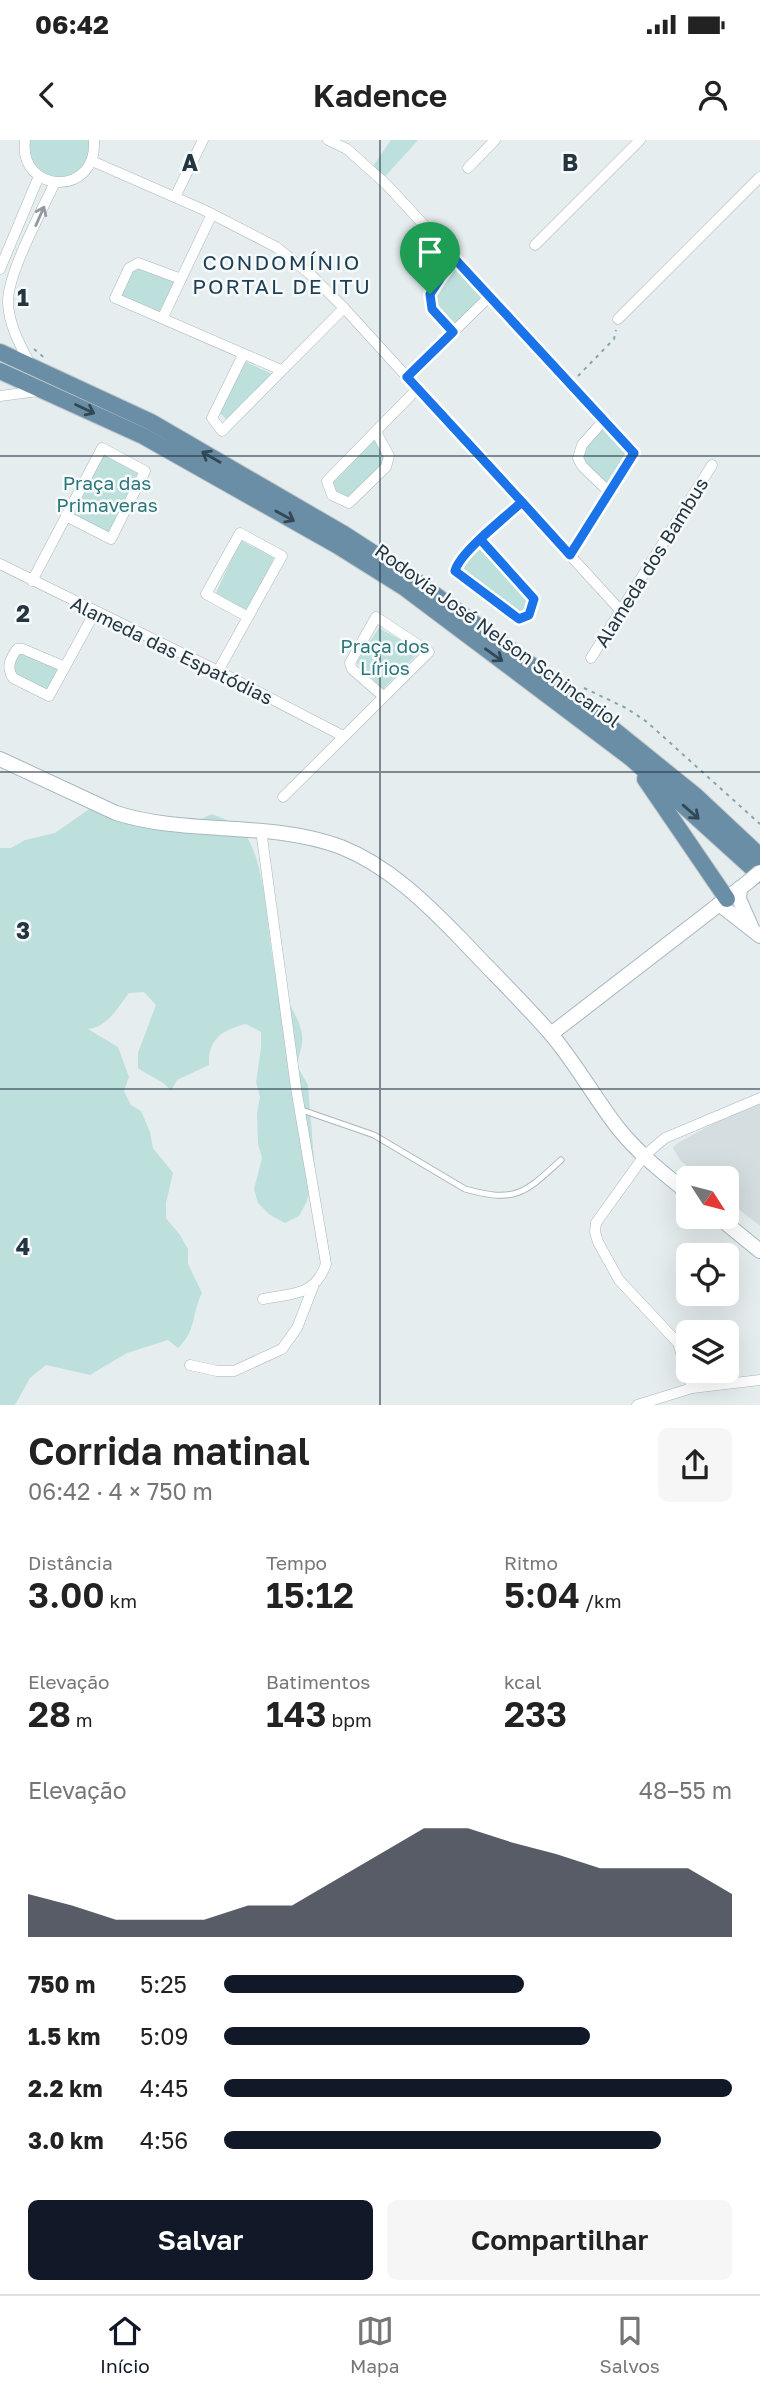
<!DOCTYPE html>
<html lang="pt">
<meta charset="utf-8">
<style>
:root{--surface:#fff;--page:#f6f6f6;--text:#222;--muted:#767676;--line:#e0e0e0;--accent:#111827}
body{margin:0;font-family:"Golos Text",sans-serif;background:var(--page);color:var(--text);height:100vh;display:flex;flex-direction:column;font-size:26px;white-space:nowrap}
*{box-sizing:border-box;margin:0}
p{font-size:23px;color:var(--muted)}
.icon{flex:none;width:38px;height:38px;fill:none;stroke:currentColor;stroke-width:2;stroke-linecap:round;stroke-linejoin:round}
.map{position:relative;height:1265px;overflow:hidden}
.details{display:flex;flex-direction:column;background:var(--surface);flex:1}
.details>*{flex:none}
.needle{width:46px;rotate:126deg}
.buttons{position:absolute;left:676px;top:1026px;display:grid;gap:14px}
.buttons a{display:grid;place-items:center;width:63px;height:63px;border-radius:10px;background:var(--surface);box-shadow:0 7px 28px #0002;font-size:35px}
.pin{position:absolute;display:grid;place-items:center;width:60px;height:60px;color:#fff;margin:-72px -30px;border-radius:50% 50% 50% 0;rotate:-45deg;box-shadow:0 0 7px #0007}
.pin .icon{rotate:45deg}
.round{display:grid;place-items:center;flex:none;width:74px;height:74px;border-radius:10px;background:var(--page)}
.overview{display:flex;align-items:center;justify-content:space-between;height:119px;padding:0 28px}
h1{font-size:38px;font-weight:600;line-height:52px}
.stats{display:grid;grid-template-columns:repeat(3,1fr);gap:10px;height:119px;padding:7px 28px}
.stats div{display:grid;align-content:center}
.stats b{font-size:35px;font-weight:600}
.stats small{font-size:19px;font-weight:400}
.stats p{font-size:19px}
.chart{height:196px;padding:14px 28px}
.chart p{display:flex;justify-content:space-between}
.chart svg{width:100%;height:126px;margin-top:7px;fill:var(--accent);opacity:.7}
.button{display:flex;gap:14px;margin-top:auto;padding:14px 28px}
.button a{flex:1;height:80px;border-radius:10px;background:var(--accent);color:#fff;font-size:28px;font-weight:600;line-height:80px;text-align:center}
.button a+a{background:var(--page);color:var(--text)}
ul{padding:0 28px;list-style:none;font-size:23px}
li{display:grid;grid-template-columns:112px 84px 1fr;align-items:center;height:52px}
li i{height:18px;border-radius:9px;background:var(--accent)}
.status{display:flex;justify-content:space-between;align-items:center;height:49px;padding:0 35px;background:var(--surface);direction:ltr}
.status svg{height:19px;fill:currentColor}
header{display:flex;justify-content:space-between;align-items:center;height:91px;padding:0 28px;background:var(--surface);font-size:32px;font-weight:600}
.tab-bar{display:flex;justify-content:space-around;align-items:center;height:98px;border-top:2px solid var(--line);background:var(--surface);font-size:19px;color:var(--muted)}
.tab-bar a{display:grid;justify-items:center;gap:4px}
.tab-bar .active{color:var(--accent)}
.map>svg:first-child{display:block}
.built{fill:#d4dddf}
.green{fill:#bee0dd}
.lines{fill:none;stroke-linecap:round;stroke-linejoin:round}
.lane-casing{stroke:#acb6bb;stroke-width:7}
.street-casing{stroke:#acb6bb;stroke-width:11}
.secondary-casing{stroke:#a7b7be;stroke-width:16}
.primary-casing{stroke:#c2c7ca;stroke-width:18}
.path{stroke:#85a4b3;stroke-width:2;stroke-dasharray:3.5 5;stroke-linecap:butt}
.lane{stroke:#fff;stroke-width:5}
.street{stroke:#fff;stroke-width:10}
.secondary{stroke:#fff;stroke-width:14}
.primary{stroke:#698ea5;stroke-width:16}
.secondary-bridge-casing{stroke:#a7b7be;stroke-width:16;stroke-linecap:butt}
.secondary-bridge{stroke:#fff;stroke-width:14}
.oneway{stroke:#929aa0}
.oneway2{stroke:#324856}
.route-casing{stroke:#fff;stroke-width:14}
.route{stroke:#1a73e8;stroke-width:9}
.grid{fill:none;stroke:#243642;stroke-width:2;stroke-opacity:0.55}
.labels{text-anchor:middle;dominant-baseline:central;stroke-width:5;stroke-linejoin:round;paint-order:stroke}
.park-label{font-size:19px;fill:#2c777a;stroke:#f7fafb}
.street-label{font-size:19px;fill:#243642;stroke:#f7fafb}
.neighbourhood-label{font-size:21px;letter-spacing:2px;fill:#1e3f55;stroke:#f7fafb}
.grid-label{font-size:23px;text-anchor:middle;font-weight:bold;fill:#243642;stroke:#f7fafb;stroke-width:5;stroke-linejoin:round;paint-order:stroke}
</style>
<div class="status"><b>06:42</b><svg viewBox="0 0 49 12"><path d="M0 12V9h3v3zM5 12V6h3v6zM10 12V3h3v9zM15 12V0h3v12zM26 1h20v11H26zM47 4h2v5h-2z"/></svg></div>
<header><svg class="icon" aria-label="back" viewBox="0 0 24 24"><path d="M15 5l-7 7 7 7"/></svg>Kadence<svg class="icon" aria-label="person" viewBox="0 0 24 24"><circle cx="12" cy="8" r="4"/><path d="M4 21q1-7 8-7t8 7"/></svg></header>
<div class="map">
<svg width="760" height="1265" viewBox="0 0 760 1265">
<rect width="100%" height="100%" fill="#e6edef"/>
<path class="built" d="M760 958V1086L726 1059V1038H701L680 1020 673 1008 676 1004Z"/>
<g class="green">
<path d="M30 0H90V19L69 40 44 37 30 20Z"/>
<path d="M391 0H418L382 40 371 29Z"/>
<path d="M454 120 488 156 454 191 434 169 431 154Z"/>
<path d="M141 128 176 139 160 173 121 155 133 129Z"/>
<path d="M246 222 272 234 227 280 218 271Z"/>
<path d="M605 284 633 314 611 345 586 326 581 318 584 307Z"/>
<path d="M376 298 387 315 384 326 350 359 335 353 330 342Z"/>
<path d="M104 313 142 333 109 394 74 374Z"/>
<path d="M240 400 274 418 247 472 216 453Z"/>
<path d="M482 405 532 459 527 471 519 475 462 432 465 421Z"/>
<path d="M379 488 420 511 383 549 356 522Z"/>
<path d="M18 512 62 528 49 553 12 532Z"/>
<path d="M92 667 186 686 212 674C225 679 240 685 247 697 268 733 266 794 276 835 281 856 298 872 302 894 304 906 298 915 297 926L308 945 315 1031 307 1061 299 1076 285 1083 270 1075 258 1063 254 1049 262 1018 258 1004 257 973 260 957 256 942 261 908V892L246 884C222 890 208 899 209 925L177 940 171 951C164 940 149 937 138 928V913L156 865 144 852 129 853C117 868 108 887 88 889L118 907 129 937 124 951 131 965 141 971 150 992 153 1008 173 1033 166 1063V1078L180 1095 188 1109V1124L202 1153C191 1175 197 1190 178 1208L168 1200 127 1213 90 1235 46 1225 30 1238 15 1265H0V708H11L25 700 55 693Z"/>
</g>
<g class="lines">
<g class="lane-casing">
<path id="lane" d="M299 969 374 995 465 1049C515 1063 524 1054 561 1020"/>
</g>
<g class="street-casing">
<g id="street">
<path d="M25 0C18 54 98 58 94 0"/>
<path d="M328 0 347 9 387 45 634 313 570 415"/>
<path d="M92 21 204 70 276 107 310 134 344 168 620 470"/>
<path d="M468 28 495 0"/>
<path d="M175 57 203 0"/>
<path d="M535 105 640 0"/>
<path d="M0 129 39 36"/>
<path d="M181 139 138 123 129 128 115 158 281 230"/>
<path d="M163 177 212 74"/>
<path d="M618 179 760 37"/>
<path d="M453 192 432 169 430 154 454 118"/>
<path d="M243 215 212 278 222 291 344 168"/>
<path d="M30 224C20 205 9 185 8 163 7 134 42 71 55 42"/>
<path d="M407 237 489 157"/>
<path d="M0 256 38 251"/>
<path d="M604 280 582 305 578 318 582 326 609 352"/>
<path d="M376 292 389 316 386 327 349 363 332 355 327 341 417 249"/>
<path d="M480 399 534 459 529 475 519 479 455 431C459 413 506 376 522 362"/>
<path d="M0 424 218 531 343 596"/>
<path d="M32 441 102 308 145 331 111 399 66 376"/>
<path d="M591 518 712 325"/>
<path d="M65 527 23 509H17C10 519 6 527 13 538L49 556 95 472"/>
<path d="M218 531 282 416 240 393 206 454 248 477"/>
<path d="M283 657 429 512 376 477 350 523 352 529 383 556"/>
<path d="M261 690 296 948 326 1124C315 1156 293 1153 263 1159"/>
<path d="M190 1225 217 1231H234L282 1209 297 1188 313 1147"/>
<path d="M692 1248 678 1203 619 1140 598 1102 595 1092 596 1083 644 1016 665 998 760 958"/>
<path d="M637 1265 692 1248 760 1240"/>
</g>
</g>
<g class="secondary-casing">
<g id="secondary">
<path d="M0 619 116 673C188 696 268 680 341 707 389 726 427 764 462 800 491 831 522 861 550 893 575 922 594 957 618 988 638 1013 663 1033 688 1053"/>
<path d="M740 748 739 759 751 786"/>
<path d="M719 764 760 796"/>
<path d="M551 894 748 742"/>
<path d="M717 1076 760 1111"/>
</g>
</g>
<g class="primary-casing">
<g id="primary">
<path d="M0 212 151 282 344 394 412 438 556 543 696 656 760 716"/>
<path d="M0 231 143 296 338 406 405 448 632 619 760 735"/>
<path d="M645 639 727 759"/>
</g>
</g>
<g class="path">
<path d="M34 209 46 219"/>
<path d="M578 236 614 199 616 190"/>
<path d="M584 548 626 568 647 582 760 684"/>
</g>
<use href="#lane" class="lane"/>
<use href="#street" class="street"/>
<use href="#secondary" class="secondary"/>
<use href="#primary" class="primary"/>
<g class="secondary-bridge-casing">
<path id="secondary-bridge" d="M748 742 760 732"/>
</g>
<use href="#secondary-bridge" class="secondary-bridge"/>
</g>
<defs><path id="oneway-shaft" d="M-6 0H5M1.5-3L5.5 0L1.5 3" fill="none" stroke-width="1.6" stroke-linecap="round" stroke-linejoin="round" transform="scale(1.75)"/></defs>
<use class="oneway" href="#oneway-shaft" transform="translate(40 76) rotate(-66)"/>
<g class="oneway2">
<use href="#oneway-shaft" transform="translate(85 269) rotate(25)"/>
<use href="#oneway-shaft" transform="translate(211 317) rotate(-150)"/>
<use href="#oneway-shaft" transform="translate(285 376) rotate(29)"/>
<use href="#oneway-shaft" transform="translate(494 515) rotate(36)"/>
<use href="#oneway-shaft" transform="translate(691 672) rotate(41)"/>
</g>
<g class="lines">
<g class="route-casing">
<path id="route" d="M430 154 432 169 453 192 407 237 522 362 480 399 534 459 529 475 519 479 455 431C459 413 506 376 522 362L570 415 634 313 454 118 430 154"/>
</g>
<use href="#route" class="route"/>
</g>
<path class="grid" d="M380 0V1265M0 316H760M0 632H760M0 949H760"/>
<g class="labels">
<g class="park-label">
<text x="107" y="342">Praça das<tspan x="107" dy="22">Primaveras</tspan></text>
<text x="385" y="505">Praça dos<tspan x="385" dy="22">Lírios</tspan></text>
</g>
<g class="street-label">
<text transform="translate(651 422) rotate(-58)">Alameda dos Bambus</text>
<text transform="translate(498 495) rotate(36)">Rodovia José Nelson Schincariol</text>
<text transform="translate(172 510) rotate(26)">Alameda das Espatódias</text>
</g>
<g class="neighbourhood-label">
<text x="282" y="122">CONDOMÍNIO<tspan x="282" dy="24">PORTAL DE ITU</tspan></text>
</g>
</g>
<g class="grid-label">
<text x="190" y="31">A</text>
<text x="570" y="31">B</text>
<text x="23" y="166">1</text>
<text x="23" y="482">2</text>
<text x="23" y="799">3</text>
<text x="23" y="1115">4</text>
</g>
</svg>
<div class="buttons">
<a><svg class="needle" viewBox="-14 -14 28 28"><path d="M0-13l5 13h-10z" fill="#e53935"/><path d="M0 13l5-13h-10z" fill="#767676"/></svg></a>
<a><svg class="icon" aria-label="locate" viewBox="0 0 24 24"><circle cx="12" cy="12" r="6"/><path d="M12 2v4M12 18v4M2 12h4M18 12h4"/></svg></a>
<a><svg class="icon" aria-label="layers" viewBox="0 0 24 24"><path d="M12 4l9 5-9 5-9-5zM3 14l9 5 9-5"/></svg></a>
</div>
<div class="pin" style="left:430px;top:154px;background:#1e9e55"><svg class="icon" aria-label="arrive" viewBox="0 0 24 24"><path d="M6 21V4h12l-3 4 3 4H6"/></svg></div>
</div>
<section class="details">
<div class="overview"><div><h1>Corrida matinal</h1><p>06:42 · 4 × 750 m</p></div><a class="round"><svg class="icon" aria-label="share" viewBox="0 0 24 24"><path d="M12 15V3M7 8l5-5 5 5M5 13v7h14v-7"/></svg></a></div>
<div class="stats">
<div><p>Distância</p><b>3.00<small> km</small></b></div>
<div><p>Tempo</p><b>15:12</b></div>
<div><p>Ritmo</p><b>5:04<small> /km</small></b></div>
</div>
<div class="stats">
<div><p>Elevação</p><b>28<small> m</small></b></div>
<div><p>Batimentos</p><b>143<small> bpm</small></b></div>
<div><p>kcal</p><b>233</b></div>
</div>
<div class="chart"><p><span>Elevação</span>48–55 m</p>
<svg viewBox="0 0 160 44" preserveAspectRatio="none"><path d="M0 44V29L10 33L20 38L30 38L40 38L50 33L60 33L70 24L80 15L90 6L100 6L110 11L120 15L130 20L140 20L150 20L160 29V44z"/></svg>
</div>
<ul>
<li><b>750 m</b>5:25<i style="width:59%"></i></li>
<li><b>1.5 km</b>5:09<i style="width:72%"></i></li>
<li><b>2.2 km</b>4:45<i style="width:100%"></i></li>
<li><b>3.0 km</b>4:56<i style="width:86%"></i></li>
</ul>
<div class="button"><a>Salvar</a><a>Compartilhar</a></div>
</section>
<nav class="tab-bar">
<a class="active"><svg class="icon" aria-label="home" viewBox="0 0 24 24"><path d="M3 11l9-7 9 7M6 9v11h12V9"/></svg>Início</a>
<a><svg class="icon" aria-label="map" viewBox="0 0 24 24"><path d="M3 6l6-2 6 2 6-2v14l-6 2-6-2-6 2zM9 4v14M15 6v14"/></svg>Mapa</a>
<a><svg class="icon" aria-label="saved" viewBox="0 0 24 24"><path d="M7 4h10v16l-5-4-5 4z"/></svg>Salvos</a>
</nav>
